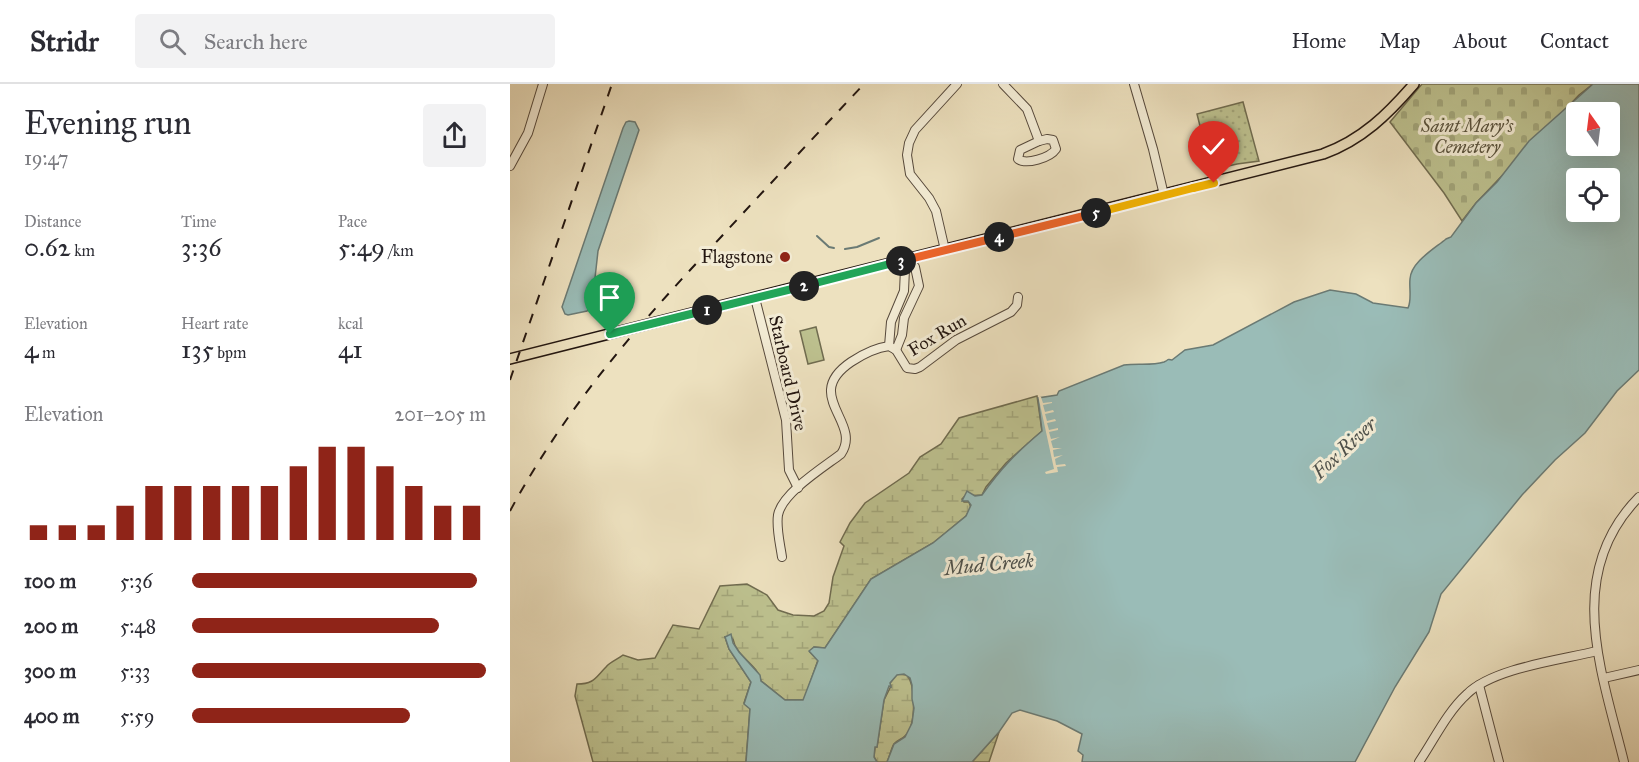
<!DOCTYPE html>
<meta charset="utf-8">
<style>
:root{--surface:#fff;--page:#f2f2f3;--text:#2b2b33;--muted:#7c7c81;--line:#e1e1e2;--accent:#8f2418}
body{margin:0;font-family:"IM FELL Great Primer",serif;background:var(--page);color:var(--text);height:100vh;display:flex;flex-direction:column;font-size:22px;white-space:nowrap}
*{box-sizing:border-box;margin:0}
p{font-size:20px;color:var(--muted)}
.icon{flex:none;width:33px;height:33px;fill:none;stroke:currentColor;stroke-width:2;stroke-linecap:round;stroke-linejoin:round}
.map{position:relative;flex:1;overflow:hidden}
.side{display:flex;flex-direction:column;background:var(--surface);width:510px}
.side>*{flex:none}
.needle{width:39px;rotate:346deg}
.tools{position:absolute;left:1056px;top:18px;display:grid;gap:12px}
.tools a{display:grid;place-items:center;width:54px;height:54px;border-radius:6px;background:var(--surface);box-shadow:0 6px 24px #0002;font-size:30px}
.pin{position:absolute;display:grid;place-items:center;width:51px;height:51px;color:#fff;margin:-62px -26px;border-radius:50% 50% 50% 0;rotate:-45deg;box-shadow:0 0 6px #0007}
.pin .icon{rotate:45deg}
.km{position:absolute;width:30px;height:30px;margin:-15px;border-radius:50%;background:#222;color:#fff;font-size:16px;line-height:30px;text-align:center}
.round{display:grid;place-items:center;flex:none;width:63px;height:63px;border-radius:6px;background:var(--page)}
.headline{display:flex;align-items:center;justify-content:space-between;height:102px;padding:0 24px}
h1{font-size:33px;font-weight:600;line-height:45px}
.stats{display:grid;grid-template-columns:repeat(3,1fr);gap:9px;height:102px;padding:6px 24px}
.stats div{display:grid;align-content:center}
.stats b{font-size:26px;font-weight:600}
.stats small{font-size:16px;font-weight:400}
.stats p{font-size:16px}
.chart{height:168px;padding:12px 24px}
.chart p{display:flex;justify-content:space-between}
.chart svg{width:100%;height:108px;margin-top:6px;stroke:var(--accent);stroke-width:6}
ul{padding:0 24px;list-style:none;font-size:20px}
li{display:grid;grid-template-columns:96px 72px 1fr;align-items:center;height:45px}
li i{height:15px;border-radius:8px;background:var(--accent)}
header{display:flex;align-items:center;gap:36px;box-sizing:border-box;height:84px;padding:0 30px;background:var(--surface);border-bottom:2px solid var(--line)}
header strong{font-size:28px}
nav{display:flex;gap:33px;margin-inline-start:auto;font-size:21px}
.search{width:420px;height:54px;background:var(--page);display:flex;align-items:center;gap:15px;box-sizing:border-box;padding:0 21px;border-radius:6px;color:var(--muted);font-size:22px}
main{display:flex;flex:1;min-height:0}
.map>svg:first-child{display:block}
.grass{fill:url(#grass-dots);stroke:#706c50;stroke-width:1.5}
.wetland{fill:url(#wetland-marsh);stroke:#706c50;stroke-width:1.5}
.cemetery{fill:url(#cemetery-stones);stroke:#706c50;stroke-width:1.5}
.pitch{fill:#bdc18f;stroke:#706c50;stroke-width:1.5}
.water{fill:#9abcb7;stroke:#6a7a74;stroke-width:1.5;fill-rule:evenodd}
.pier{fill:#ede1bf}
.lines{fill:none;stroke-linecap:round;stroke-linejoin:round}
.stream{stroke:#6a7a74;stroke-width:2}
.minor-casing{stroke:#56493c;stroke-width:10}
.major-casing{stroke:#231610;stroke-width:12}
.minor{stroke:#f3ecd5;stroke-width:8}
.major{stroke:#ede1bf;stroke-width:9}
.rail{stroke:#231610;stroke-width:2;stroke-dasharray:10 10;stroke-linecap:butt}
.split-1-casing{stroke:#fff;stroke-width:12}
.split-2-casing{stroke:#fff;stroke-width:12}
.split-3-casing{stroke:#fff;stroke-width:12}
.split-4-casing{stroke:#fff;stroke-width:12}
.split-5-casing{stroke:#fff;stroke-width:12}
.split-6-casing{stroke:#fff;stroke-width:12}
.split-7-casing{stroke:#fff;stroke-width:12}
.split-1{stroke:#22a559;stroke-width:8}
.split-2{stroke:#22a559;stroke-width:8}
.split-3{stroke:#22a559;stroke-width:8}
.split-4{stroke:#f0652b;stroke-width:8}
.split-5{stroke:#f0652b;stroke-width:8}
.split-6{stroke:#f5b400;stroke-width:8}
.split-7{stroke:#f5b400;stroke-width:8}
.poi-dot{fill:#8f2418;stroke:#f3ecd5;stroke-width:2}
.labels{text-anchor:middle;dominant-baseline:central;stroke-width:6;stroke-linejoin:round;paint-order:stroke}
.park-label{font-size:18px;font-style:italic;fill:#59523c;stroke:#f3ecd5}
.poi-label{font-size:18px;fill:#231610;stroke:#f3ecd5;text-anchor:end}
.street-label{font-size:18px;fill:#231610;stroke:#f3ecd5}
.water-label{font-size:20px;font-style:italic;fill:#4d504a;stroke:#f3ecd5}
</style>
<header>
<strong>Stridr</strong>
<div class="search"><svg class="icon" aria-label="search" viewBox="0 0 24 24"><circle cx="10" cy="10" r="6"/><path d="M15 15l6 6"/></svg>Search here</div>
<nav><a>Home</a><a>Map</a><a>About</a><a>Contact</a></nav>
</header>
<main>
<section class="side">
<div class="headline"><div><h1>Evening run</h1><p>19:47</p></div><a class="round"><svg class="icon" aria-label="share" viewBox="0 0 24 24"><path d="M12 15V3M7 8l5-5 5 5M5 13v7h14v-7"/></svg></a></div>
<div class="stats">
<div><p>Distance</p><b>0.62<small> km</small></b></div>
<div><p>Time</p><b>3:36</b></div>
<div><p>Pace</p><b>5:49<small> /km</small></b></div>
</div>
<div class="stats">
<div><p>Elevation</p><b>4<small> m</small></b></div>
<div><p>Heart rate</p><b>135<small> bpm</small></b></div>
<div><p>kcal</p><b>41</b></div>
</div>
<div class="chart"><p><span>Elevation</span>201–205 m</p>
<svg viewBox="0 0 160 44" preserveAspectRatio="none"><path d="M5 44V38M15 44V38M25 44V38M35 44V30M45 44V22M55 44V22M65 44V22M75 44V22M85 44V22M95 44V14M105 44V6M115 44V6M125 44V14M135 44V22M145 44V30M155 44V30"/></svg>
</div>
<ul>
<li><b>100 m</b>5:36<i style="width:97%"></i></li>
<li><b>200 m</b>5:48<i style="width:84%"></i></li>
<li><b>300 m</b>5:33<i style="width:100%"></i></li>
<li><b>400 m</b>5:59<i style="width:74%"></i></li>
</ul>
</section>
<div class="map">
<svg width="1129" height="678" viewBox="0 0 1129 678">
<defs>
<pattern id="grass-dots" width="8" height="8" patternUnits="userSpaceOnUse" patternTransform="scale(1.5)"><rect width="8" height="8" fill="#bdc18f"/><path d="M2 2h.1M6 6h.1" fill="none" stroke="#a2a57a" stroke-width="1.8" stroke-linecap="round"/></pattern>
<pattern id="wetland-marsh" width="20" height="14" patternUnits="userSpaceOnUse" patternTransform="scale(1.5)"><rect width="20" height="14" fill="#bdc18f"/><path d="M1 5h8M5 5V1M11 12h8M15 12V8" fill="none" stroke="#a2a57a"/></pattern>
<pattern id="cemetery-stones" width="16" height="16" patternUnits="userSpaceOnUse" patternTransform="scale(1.5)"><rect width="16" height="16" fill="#bdc18f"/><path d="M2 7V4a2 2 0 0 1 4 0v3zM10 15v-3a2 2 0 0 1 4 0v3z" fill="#a2a57a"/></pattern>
</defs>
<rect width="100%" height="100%" fill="#ede1bf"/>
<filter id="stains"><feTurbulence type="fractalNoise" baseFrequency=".00333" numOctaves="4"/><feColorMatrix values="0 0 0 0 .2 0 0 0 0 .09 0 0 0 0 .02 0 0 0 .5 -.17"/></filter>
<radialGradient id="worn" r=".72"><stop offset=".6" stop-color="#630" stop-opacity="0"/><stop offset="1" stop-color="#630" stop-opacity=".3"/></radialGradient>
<path class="grass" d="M733 18 749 77 727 80 701 86 687 30Z"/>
<g class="wetland">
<path d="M527 312 532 347 496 379 476 403 472 411 455 412 452 415 454 418H459L461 424 456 432 423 459 361 495 315 564 304 563 300 568 308 576 294 616H275L251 597C248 580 226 573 223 555L215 553 219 565 241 598 234 619 240 624 236 678H83L65 612 67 600C84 600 85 594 96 583 100 578 108 575 113 571L128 576 145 574 163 541 189 545 210 502 237 500 257 511 268 526 283 531 304 532 314 527 319 519 323 493 334 462 330 458 340 439 355 419 399 389 410 373 431 360 449 334Z"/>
<path d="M387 590 397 591C406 602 406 640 396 651 393 655 387 656 384 660 381 665 380 672 377 678H367L364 673 365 663H367L374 616 381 602 380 599Z"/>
<path d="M489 648 479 678H462Z"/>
</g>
<path class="cemetery" d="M912 0H1083L1069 11 966 119 952 137 934 109 880 38Z"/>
<path class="pitch" d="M306 243 314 276 298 280 290 247Z"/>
<g class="water">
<path d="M1083 0H1129V286L1107 307 1075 349 1045 376 1012 411 931 510 919 548 885 603 845 678H572L573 671 568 667 572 650 547 637 510 626 502 629 489 648 462 678H377L384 660 395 653 402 639 404 624 402 615V601L400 594 394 590 387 591 380 599 381 603 379 602 374 616 367 663H365L364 673 367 678H236L240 625 234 620 241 598 219 565 215 553 221 550 223 559 229 568 250 591 251 597 275 616H293L308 577 299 567 304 563 315 564 361 495 423 459 456 432 461 421 458 417H452L457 407 465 412 472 411C491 384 506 369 532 347L528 314 547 311 549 307 614 281C628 279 641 282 654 278 661 275 655 275 662 276L675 266 703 261 784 218 820 206 846 210 863 219 898 224C902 216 899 204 900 195 901 178 924 165 936 155L941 153 966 119 987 98 1019 57ZM1066 28H1100V62H1066ZM1066 94H1100V128H1066Z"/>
<path d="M119 37 125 38 129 46 88 167 82 221 77 227 58 231 55 230 52 223 113 44 116 38Z"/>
</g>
<path class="pier" d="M528 311 531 313 533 319 542 318V319L533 321 535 328 543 326 544 328 535 330 537 337 545 335 546 337 537 339 539 346 548 344V346L539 348 541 355 550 353 541 357 543 364H552L543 366 544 373 553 371 545 375 546 381 555 380 556 382 547 383 548 388 536 390 535 388 544 385Z"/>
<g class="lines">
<g class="stream">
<path d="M307 152 319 163 324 164"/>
<path d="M335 165 347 163 369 154"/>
</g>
<g class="minor-casing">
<g id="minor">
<path d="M493 0 517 25 529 57"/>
<path d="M624 0 643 65 654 111"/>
<path d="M537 55 543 56 546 65C540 74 516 81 508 75L510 66 529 57Z"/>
<path d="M0 82 18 49 33 0"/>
<path d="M435 166 426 127 419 114 400 90 397 71 399 59 405 46 447 0"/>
<path d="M245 214 276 336 279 386 288 404"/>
<path d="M379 262 381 238 394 207 395 185 398 175"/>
<path d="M386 266 392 251 394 234 409 202 405 183 398 175"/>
<path d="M272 473C270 459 266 444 268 431 272 409 314 383 331 370 353 338 291 312 341 278 353 270 364 264 379 262L386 266 397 284 405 285 410 283 446 256 501 228 507 221 508 213"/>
<path d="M1094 594 1129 586"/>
<path d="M969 601 989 678"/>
<path d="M909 678C924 656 937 628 957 610 983 584 1051 576 1087 567"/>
<path d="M1114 678C1092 588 1053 490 1129 413"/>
</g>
</g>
<g class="major-casing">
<path id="major" d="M0 275 813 70C852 56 878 30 904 0"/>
</g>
<use href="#minor" class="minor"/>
<use href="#major" class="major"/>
<g class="rail">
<path d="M0 296 102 0"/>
<path d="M0 427C58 320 128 241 211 153 258 102 306 51 354 0"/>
</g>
</g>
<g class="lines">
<g class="split-1-casing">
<path id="split-1" d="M100 250 197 226"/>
</g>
<g class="split-2-casing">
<path id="split-2" d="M197 226 294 202"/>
</g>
<g class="split-3-casing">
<path id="split-3" d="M294 202 391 177"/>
</g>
<g class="split-4-casing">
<path id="split-4" d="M391 177 489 153"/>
</g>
<g class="split-5-casing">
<path id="split-5" d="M489 153 586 129"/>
</g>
<g class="split-6-casing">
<path id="split-6" d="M586 129 683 104"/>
</g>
<g class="split-7-casing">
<path id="split-7" d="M683 104 704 99"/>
</g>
<use href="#split-1" class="split-1"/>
<use href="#split-2" class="split-2"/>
<use href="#split-3" class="split-3"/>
<use href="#split-4" class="split-4"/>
<use href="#split-5" class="split-5"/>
<use href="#split-6" class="split-6"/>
<use href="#split-7" class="split-7"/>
</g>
<circle class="poi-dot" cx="275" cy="173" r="6"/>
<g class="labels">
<g class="park-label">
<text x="957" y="42">Saint Mary's<tspan x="957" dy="21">Cemetery</tspan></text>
</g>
<g class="poi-label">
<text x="263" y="173">Flagstone</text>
</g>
<g class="street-label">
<text transform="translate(427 251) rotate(-31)">Fox Run</text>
<text transform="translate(278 289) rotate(77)">Starboard Drive</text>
</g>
<g class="water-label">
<text transform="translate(834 364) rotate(-43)">Fox River</text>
<text transform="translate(479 480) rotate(-5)">Mud Creek</text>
</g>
</g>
<rect width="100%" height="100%" filter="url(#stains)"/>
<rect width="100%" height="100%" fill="url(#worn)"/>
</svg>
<div class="tools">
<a><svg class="needle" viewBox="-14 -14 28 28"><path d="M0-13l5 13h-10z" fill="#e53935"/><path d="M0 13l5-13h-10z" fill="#7c7c81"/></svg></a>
<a><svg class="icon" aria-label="locate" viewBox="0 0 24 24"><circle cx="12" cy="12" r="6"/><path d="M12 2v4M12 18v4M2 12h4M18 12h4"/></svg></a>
</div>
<div class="pin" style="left:100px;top:250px;background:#1e9e55"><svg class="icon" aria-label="arrive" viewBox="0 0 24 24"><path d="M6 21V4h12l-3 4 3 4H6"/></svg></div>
<div class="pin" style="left:704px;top:99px;background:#d93025"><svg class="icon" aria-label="check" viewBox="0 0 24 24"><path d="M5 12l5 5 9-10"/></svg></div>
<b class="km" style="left:197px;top:226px">1</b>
<b class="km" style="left:294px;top:202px">2</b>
<b class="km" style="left:391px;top:177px">3</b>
<b class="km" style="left:489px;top:153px">4</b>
<b class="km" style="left:586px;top:129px">5</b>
</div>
</main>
